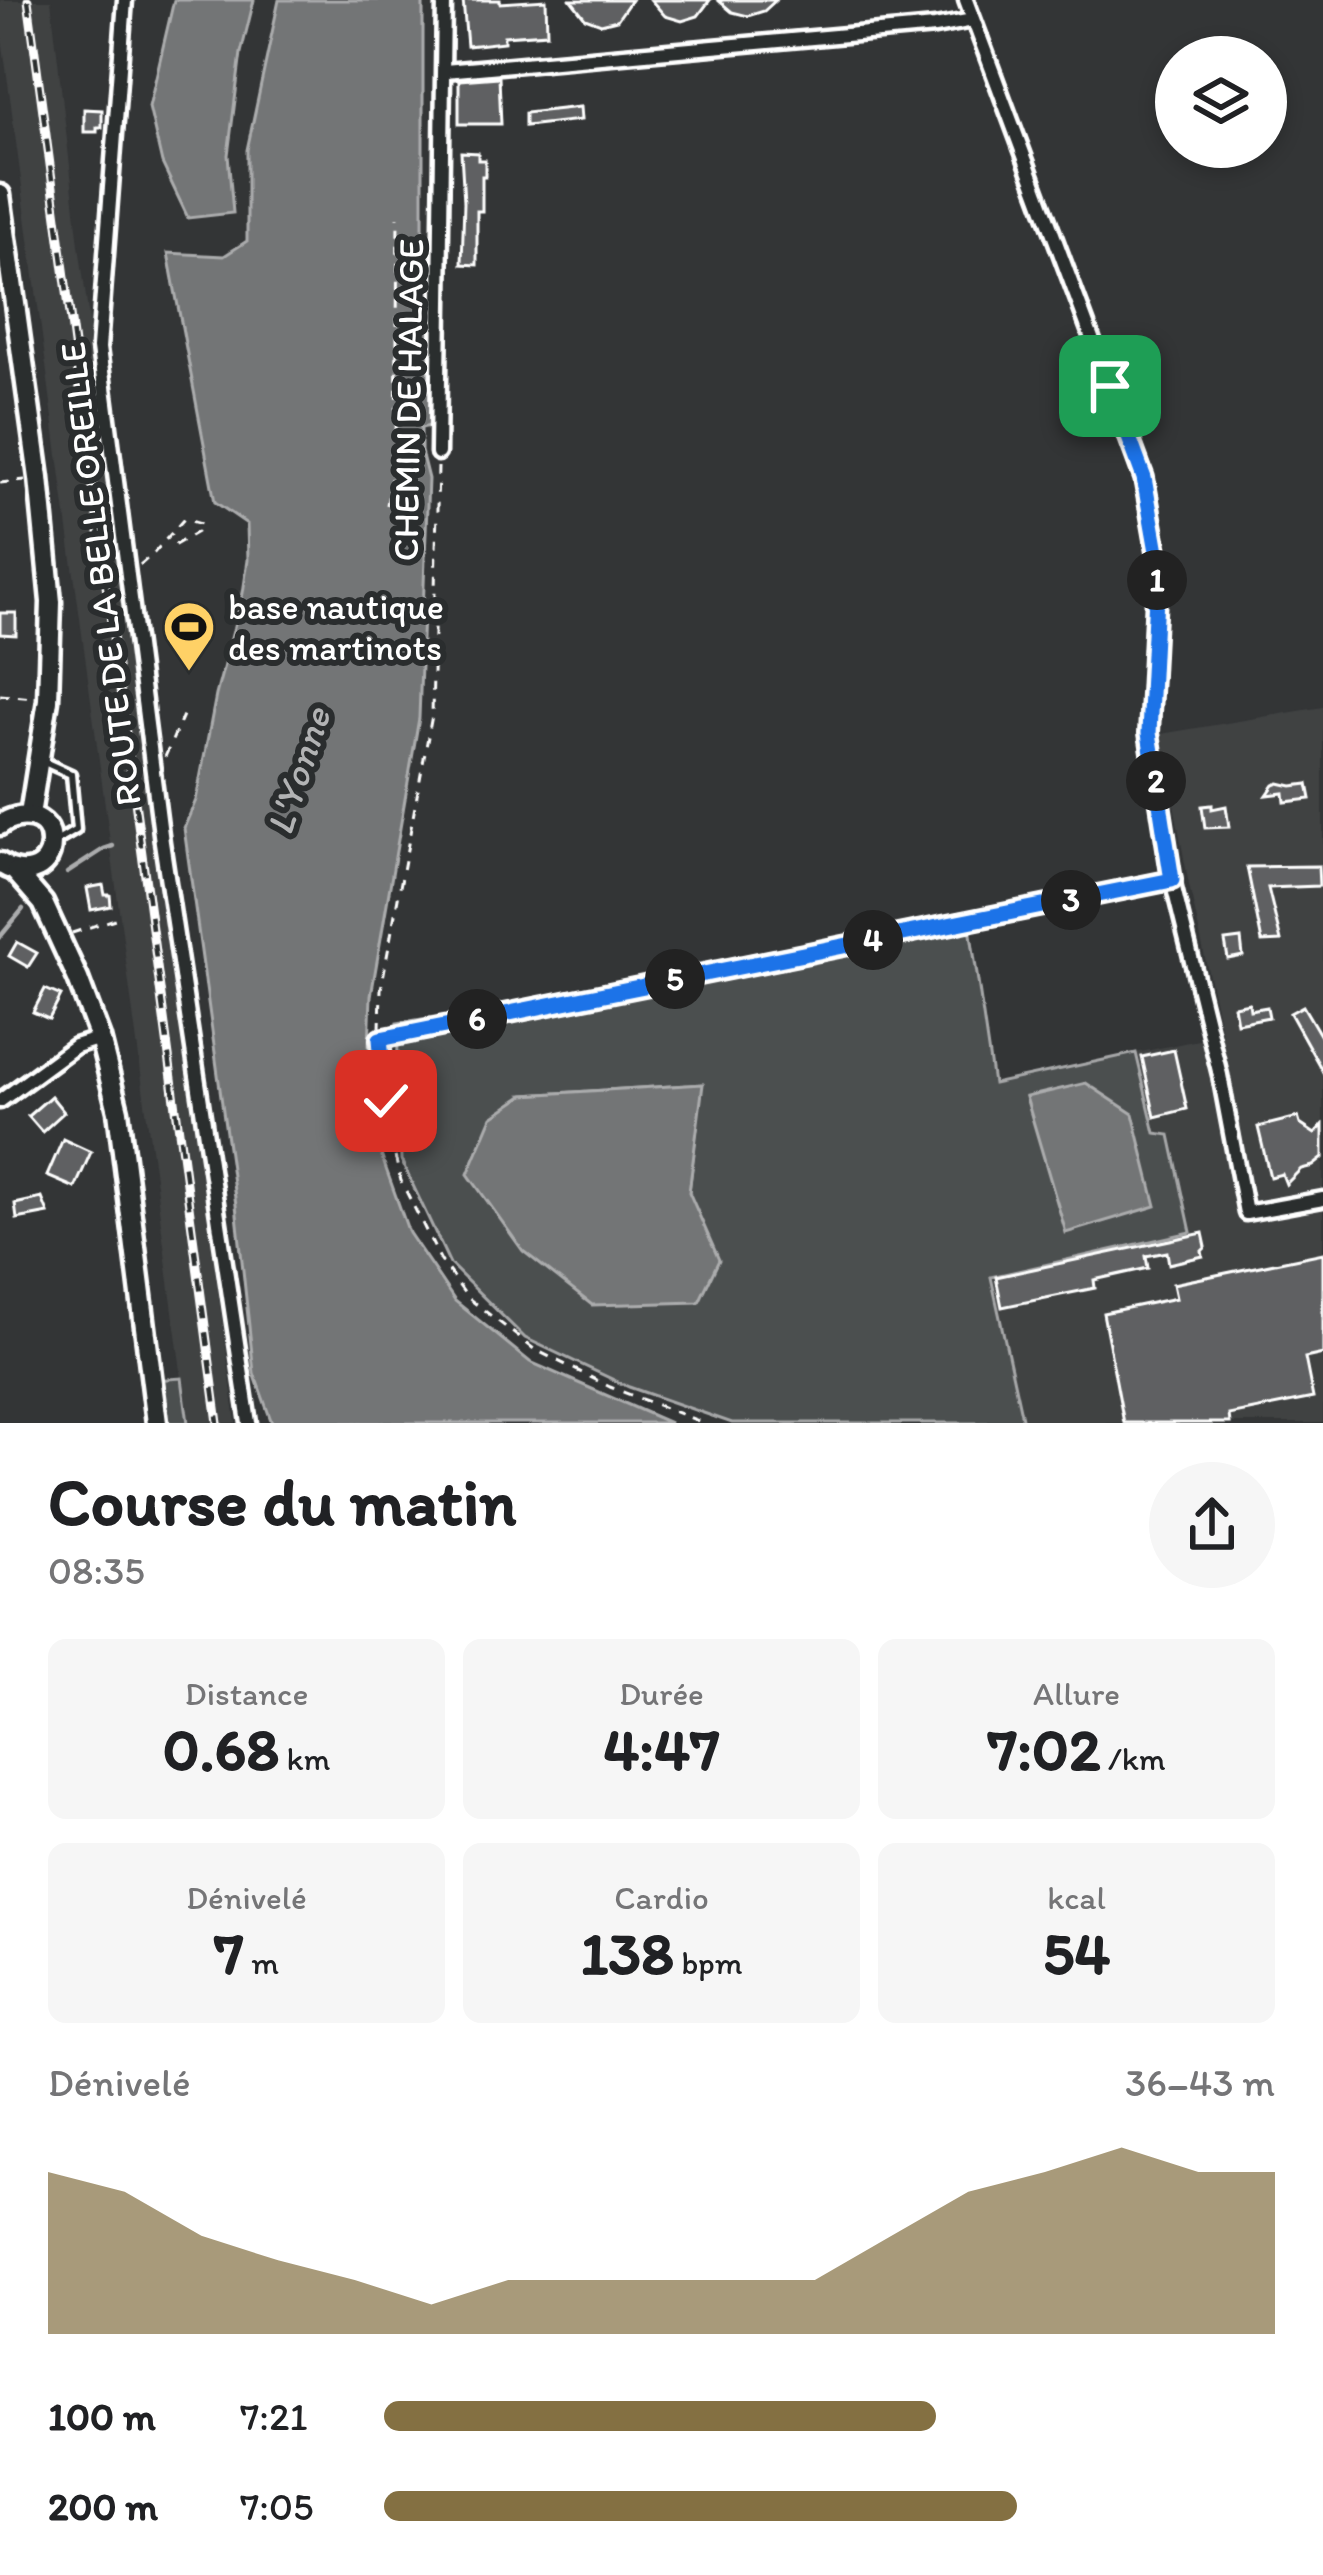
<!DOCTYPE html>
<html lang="fr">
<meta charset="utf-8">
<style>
:root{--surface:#fff;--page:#f6f6f6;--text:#202124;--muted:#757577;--accent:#847042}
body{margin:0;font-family:Itim,sans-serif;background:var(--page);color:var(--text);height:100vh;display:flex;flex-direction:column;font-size:45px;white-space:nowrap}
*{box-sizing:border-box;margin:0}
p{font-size:39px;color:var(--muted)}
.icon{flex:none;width:66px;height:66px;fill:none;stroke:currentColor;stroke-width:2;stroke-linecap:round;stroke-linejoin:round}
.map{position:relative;height:1423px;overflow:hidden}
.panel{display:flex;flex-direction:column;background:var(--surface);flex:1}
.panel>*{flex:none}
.controls{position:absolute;left:1155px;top:36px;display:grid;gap:24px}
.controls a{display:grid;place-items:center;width:132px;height:132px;border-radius:50%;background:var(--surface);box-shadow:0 6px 18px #0003;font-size:60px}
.pin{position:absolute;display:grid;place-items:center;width:102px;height:102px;color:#fff;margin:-51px;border-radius:24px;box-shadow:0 6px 18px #0006}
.km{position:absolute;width:60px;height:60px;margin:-30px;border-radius:50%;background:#222;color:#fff;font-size:33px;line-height:60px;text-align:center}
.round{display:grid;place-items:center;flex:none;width:126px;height:126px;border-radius:63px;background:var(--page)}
.head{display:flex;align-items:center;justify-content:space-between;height:204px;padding:0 48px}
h1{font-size:66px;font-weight:800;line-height:90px}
.stats{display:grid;grid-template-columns:repeat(3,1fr);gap:18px;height:204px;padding:12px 48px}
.stats div{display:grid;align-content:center;border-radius:18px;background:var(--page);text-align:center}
.stats b{font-size:60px;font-weight:800}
.stats small{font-size:33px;font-weight:400}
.stats p{font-size:33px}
.chart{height:336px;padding:24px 48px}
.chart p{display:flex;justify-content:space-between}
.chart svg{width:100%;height:216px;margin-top:12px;fill:var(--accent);opacity:.7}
ul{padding:0 48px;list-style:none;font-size:39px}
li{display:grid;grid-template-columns:192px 144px 1fr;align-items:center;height:90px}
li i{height:30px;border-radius:15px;background:var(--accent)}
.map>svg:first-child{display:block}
.built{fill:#404243}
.green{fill:#4c4f50;stroke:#a6a7a8;stroke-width:3;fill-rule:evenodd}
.water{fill:#737576;stroke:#abacad;stroke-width:3}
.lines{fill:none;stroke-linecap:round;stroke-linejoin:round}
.stream{stroke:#abacad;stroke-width:4.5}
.building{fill:#5f6162;stroke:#fff;stroke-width:3}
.lane-casing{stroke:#fff;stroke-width:15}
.street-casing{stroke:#fff;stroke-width:21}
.secondary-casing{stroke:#fff;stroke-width:27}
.path{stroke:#fff;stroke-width:3;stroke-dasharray:9 9;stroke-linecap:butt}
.lane{stroke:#2a2d2e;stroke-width:6}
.street{stroke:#2a2d2e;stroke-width:12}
.secondary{stroke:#2a2d2e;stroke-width:18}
.rail-casing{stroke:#fff;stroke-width:9}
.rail{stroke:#2a2d2e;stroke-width:4.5;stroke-dasharray:14;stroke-linecap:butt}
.route-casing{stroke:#fff;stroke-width:24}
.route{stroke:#1a73e8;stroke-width:15}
.labels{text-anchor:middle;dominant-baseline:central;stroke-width:12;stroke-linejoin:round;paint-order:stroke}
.street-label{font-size:36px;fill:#fff;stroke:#2a2d2e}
.poi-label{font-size:36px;fill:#fff;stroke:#2a2d2e;text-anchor:start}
.water-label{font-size:39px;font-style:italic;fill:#b2b3b4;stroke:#2a2d2e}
</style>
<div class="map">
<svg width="1323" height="1423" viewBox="0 0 1323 1423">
<rect width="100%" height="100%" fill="#333536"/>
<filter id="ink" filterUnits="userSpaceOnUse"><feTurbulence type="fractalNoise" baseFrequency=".00833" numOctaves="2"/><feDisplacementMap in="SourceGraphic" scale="24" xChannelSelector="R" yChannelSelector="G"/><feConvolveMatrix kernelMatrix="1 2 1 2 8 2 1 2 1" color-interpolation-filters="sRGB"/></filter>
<g filter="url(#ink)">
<g class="built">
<path d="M0 0H51L79 245 236 1423H188L0 23Z"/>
<path d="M1323 707V1423H1023L991 1277 1191 1232 1155 1134 1136 1053 1222 1035 1189 885 1161 734Z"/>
</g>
<g class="green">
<path d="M969 920 993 1084 1136 1053 1155 1133 1170 1135 1191 1232 991 1277 1023 1423H732L629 1387 525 1338 450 1264 401 1160 397 1023 529 1002ZM702 1084 689 1192 524 1095Z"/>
<path d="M182 1378 188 1423H150L153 1380Z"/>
</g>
<g class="water">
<path d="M174 0H254L241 53 228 155 233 213 188 218 162 163 149 107Z"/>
<path d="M279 0H423V246L430 247V426L421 428V451L428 479 419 718 371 996 369 1046 375 1138 409 1233 455 1301 530 1362 670 1423H272L254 1373 236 1205 184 828 196 800 216 695 243 593 248 560 247 524 215 502 168 253 224 256 247 241V150Z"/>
<path d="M1086 1083 1133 1114 1156 1206 1066 1233 1026 1097Z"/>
<path d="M703 1084 689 1192 719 1260 699 1302 592 1305 523 1251 468 1174 492 1117 524 1095Z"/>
</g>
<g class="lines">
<g class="stream">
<path d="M67 873 104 849 113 846"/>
<path d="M0 937 23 909"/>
</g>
</g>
<g class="building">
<path d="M463 0H500V3L546 0 547 33 504 36V42L467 46Z"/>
<path d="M571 0H631L617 20 601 24 585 18Z"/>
<path d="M651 0H710L698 16 682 21 665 16Z"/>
<path d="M718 0H776L764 11 748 16 732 12Z"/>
<path d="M499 77 501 124H459V80Z"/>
<path d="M580 107 581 120 525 126V113Z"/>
<path d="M84 109 102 110V127H97V132H84Z"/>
<path d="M461 152 478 153V160H485V176H482V211H477V265L462 264 464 202Z"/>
<path d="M0 613H16V635L0 634Z"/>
<path d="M1279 783 1292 786 1308 784 1311 799 1285 802 1284 793 1267 795 1274 785Z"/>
<path d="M1212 805V809L1226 806 1229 827 1205 828 1202 806Z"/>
<path d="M1318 866 1319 886 1268 888 1281 941 1262 942 1247 867Z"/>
<path d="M103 885 105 895H110L111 906 91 910 87 888Z"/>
<path d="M1241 939 1243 956 1228 959 1225 941Z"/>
<path d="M17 942 37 953 28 967 9 956Z"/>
<path d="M45 989 61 996 49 1019 33 1012Z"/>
<path d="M1249 1003 1250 1010 1267 1007 1269 1017 1237 1023 1234 1006Z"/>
<path d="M1303 1006 1323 1040V1072L1290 1013Z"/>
<path d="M1174 1050 1187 1109 1155 1117 1142 1057Z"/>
<path d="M51 1096 64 1112 42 1132 28 1116Z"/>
<path d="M1298 1117 1300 1124 1315 1134 1323 1125V1158L1313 1166 1301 1169 1286 1184 1282 1174 1270 1177 1258 1127Z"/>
<path d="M63 1139 91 1152 75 1188 47 1176Z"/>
<path d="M42 1198 48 1213 17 1219 15 1204Z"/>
<path d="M1203 1233 1206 1247 1202 1251 1203 1256 1169 1264 1167 1252 1146 1256 1148 1268 1094 1280 1095 1288 1002 1307 996 1277Z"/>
<path d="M1323 1253V1354L1305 1358 1313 1398 1229 1415 1230 1423H1124L1103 1313 1176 1298 1173 1284Z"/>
</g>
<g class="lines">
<g class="lane-casing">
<path id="lane" d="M42 761 71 774 76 830 54 843"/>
</g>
<g class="street-casing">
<g id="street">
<path d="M125 0 99 348 162 842 249 1423"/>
<path d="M966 0 1144 478 1158 557 1149 733 1172 880 1220 1075 1246 1213 1323 1199"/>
<path d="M445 71 935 27 973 20"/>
<path d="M438 453 444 0"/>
<path d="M380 1039 1172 880"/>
<path d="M0 1101 75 1046 100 1038"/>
</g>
</g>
<g class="secondary-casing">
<g id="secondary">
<path d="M0 195 39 478 51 602 48 700 30 815"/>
<path d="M0 825C19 810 51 814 51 843 51 873 19 878 0 863"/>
<path d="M16 872 43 903 78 979 100 1038 118 1111 157 1423"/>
</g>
</g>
<g class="path">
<path d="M0 483 25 480"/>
<path d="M387 505 396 447 398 217"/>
<path d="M140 565 154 553 184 519 201 524 199 531 173 546"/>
<path d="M0 695 34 698"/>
<path d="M165 757 184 713"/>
<path d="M72 933 121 917"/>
<path d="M380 1029 381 989 432 715 438 467"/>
<path d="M381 1050 389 1132 401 1181 441 1261 468 1298 534 1349 610 1387 704 1423"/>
</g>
<use href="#lane" class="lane"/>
<use href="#street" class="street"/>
<use href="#secondary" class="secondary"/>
<g class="rail-casing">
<path id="rail" d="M28 0 218 1423"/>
</g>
<use href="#rail" class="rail"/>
</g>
</g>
<g class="lines" filter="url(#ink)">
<g class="route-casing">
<path id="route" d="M386 1101 380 1039 1172 880 1149 733 1158 557 1144 478 1110 386"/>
</g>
<use href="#route" class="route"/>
</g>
<defs>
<g id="stadium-pin" transform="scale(2.7)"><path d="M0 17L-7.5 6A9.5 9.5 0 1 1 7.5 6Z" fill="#ffd166" stroke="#2a2d2e"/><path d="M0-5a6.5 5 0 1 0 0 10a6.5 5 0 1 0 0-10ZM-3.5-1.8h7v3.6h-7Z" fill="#111"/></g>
</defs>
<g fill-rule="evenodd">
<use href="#stadium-pin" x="189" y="627"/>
</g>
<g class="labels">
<g class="street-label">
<text transform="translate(408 400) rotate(-89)">CHEMIN DE HALAGE</text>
<text transform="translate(100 574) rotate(-97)">ROUTE DE LA BELLE OREILLE</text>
</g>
<g class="poi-label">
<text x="228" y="606">base nautique<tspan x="228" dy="41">des martinots</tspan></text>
</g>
<g class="water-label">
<text transform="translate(298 771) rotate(-72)">L'Yonne</text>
</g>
</g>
</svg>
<div class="controls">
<a><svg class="icon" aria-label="layers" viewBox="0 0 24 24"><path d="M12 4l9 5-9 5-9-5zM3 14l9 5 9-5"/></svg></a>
</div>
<div class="pin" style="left:1110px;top:386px;background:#1e9e55"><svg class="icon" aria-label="arrive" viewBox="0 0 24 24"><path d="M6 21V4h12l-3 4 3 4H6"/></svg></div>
<div class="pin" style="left:386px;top:1101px;background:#d93025"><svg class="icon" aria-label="check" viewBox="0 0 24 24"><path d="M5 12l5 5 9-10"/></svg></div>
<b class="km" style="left:1157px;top:580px">1</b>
<b class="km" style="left:1156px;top:781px">2</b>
<b class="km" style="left:1071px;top:900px">3</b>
<b class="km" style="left:873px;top:940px">4</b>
<b class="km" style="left:675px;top:979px">5</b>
<b class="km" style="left:477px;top:1019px">6</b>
</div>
<section class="panel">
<div class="head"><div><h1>Course du matin</h1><p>08:35</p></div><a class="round"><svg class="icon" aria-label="share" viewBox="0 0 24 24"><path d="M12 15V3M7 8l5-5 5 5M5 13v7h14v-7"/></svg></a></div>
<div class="stats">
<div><p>Distance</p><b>0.68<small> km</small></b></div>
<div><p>Durée</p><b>4:47</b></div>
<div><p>Allure</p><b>7:02<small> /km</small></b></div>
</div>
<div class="stats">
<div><p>Dénivelé</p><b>7<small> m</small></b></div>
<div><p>Cardio</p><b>138<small> bpm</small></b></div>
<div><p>kcal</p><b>54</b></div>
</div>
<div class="chart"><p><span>Dénivelé</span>36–43 m</p>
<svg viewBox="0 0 160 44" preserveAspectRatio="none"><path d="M0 44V11L10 15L20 24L30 29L40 33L50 38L60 33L70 33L80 33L90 33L100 33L110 24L120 15L130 11L140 6L150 11L160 11V44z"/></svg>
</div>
<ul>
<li><b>100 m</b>7:21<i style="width:62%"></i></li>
<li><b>200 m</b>7:05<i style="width:71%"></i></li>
</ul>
</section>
